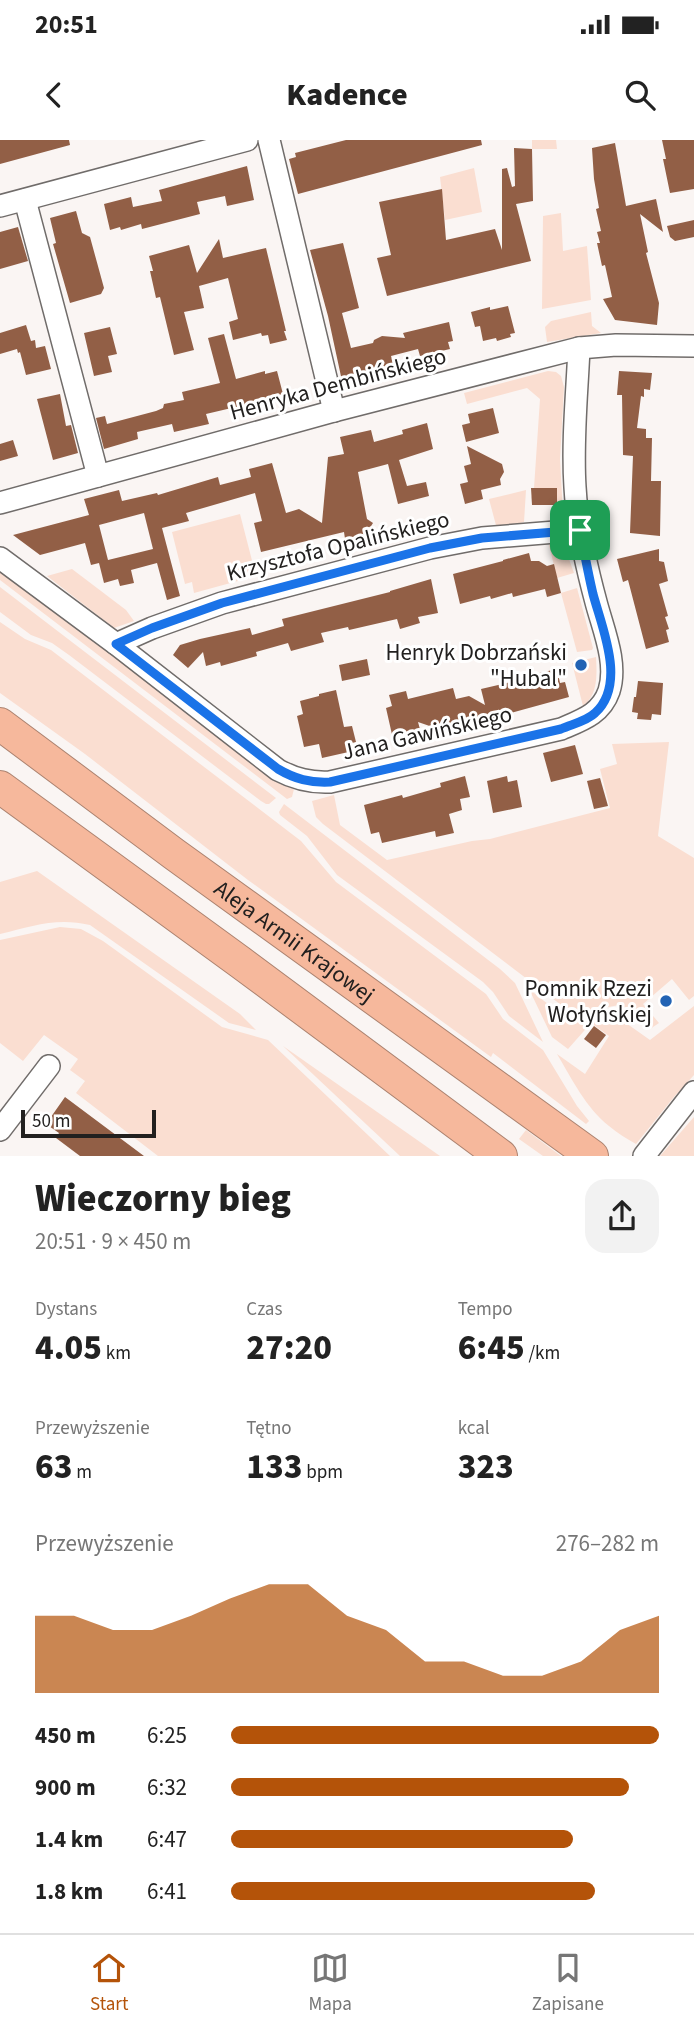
<!DOCTYPE html>
<html lang="pl">
<meta charset="utf-8">
<style>
:root{--surface:#fff;--page:#f2f2f2;--text:#222;--muted:#767676;--line:#e0e0e0;--accent:#b45309}
body{margin:0;font-family:"Source Sans 3",sans-serif;background:var(--page);color:var(--text);height:100vh;display:flex;flex-direction:column;font-size:26px;white-space:nowrap}
*{box-sizing:border-box;margin:0}
p{font-size:23px;color:var(--muted)}
.icon{flex:none;width:38px;height:38px;fill:none;stroke:currentColor;stroke-width:2;stroke-linecap:round;stroke-linejoin:round}
.map{position:relative;height:1016px;overflow:hidden}
.sheet{display:flex;flex-direction:column;background:var(--surface);flex:1}
.sheet>*{flex:none}
.scale{position:absolute;left:21px;bottom:18px;width:135px;box-sizing:border-box;padding-left:7px;border:4px solid #22201f;border-top:0;font-size:19px;line-height:24px;white-space:nowrap;color:#22201f;-webkit-text-stroke:5px #fff;paint-order:stroke}
.pin{position:absolute;display:grid;place-items:center;width:60px;height:60px;color:#fff;margin:-30px;border-radius:14px;box-shadow:0 4px 10px #0006}
.round{display:grid;place-items:center;flex:none;width:74px;height:74px;border-radius:21px;background:var(--page)}
.overview{display:flex;align-items:center;justify-content:space-between;height:119px;padding:0 35px}
h1{font-size:38px;font-weight:800;line-height:52px}
.stats{display:grid;grid-template-columns:repeat(3,1fr);gap:10px;height:119px;padding:7px 35px}
.stats div{display:grid;align-content:center}
.stats b{font-size:35px;font-weight:800}
.stats small{font-size:19px;font-weight:400}
.stats p{font-size:19px}
.chart{height:196px;padding:14px 35px}
.chart p{display:flex;justify-content:space-between}
.chart svg{width:100%;height:126px;margin-top:7px;fill:var(--accent);opacity:.7}
ul{padding:0 35px;list-style:none;font-size:23px}
li{display:grid;grid-template-columns:112px 84px 1fr;align-items:center;height:52px}
li i{height:18px;border-radius:9px;background:var(--accent)}
.status{display:flex;justify-content:space-between;align-items:center;height:49px;padding:0 35px;background:var(--surface);direction:ltr}
.status svg{height:19px;fill:currentColor}
header{display:flex;justify-content:space-between;align-items:center;height:91px;padding:0 35px;background:var(--surface);font-size:32px;font-weight:800}
.tabs{display:flex;justify-content:space-around;align-items:center;height:98px;border-top:2px solid var(--line);background:var(--surface);font-size:19px;color:var(--muted)}
.tabs a{display:grid;justify-items:center;gap:4px}
.tabs .on{color:var(--accent)}
.map>svg:first-child{display:block}
.green{fill:#faded1}
.building{fill:#925f46;fill-rule:evenodd}
.lines{fill:none;stroke-linecap:round;stroke-linejoin:round}
.minor-casing{stroke:#706c6a;stroke-width:24}
.highway-casing{stroke:#ac8370;stroke-width:34}
.minor{stroke:#fff;stroke-width:21}
.highway{stroke:#f6b89c;stroke-width:32}
.route-casing{stroke:#fff;stroke-width:14}
.route{stroke:#1a73e8;stroke-width:9}
.poi-dot{fill:#2263b4;stroke:#fff;stroke-width:2.5}
.labels{text-anchor:middle;dominant-baseline:central;stroke-width:6;stroke-linejoin:round;paint-order:stroke}
.street-label{font-size:23px;fill:#22201f;stroke:#fff}
.poi-label{font-size:23px;fill:#22201f;stroke:#fff;text-anchor:end}
</style>
<div class="status"><b>20:51</b><svg viewBox="0 0 49 12"><path d="M0 12V9h3v3zM5 12V6h3v6zM10 12V3h3v9zM15 12V0h3v12zM26 1h20v11H26zM47 4h2v5h-2z"/></svg></div>
<header><svg class="icon" aria-label="back" viewBox="0 0 24 24"><path d="M15 5l-7 7 7 7"/></svg>Kadence<svg class="icon" aria-label="search" viewBox="0 0 24 24"><circle cx="10" cy="10" r="6"/><path d="M15 15l6 6"/></svg></header>
<div class="map">
<svg width="694" height="1016" viewBox="0 0 694 1016">
<rect width="100%" height="100%" fill="#faf5f3"/>
<g class="green">
<path d="M532 0H556L557 9H532Z"/>
<path d="M474 28 482 72 445 80 440 37Z"/>
<path d="M561 73 563 111 587 106 591 160 542 169 543 76Z"/>
<path d="M591 172 592 186 601 193 547 202 545 187 551 181Z"/>
<path d="M548 231 556 232 561 236 564 247 560 319 563 373 560 382 557 383V348H534L540 259 527 248 467 264 464 253Z"/>
<path d="M526 350 524 382 497 389 489 359Z"/>
<path d="M240 374 256 436 194 453 192 442 185 444 172 392Z"/>
<path d="M549 405H560L565 408 574 433 557 438Z"/>
<path d="M0 429 279 642 294 649 292 657 287 659 0 440Z"/>
<path d="M72 429 126 470 134 481 114 488 47 436Z"/>
<path d="M0 447 276 658 269 664H266L261 661 69 515 52 503 31 495 0 472Z"/>
<path d="M577 448 593 508 592 510 577 512 561 453Z"/>
<path d="M0 482 25 499 51 510 301 701 336 742 486 854 503 879 543 910 577 966 589 981 586 984 493 913 491 917 248 740 85 614 0 553Z"/>
<path d="M596 517C597 534 598 555 583 566L572 523Z"/>
<path d="M669 602 658 696 694 718V856L689 860 672 839 643 864 659 883 650 889 619 865 573 874 323 684 316 677 312 661 334 655 340 685 387 720 472 701 490 699 610 668 600 629 617 624 612 604Z"/>
<path d="M284 664 500 829 515 843 543 902 509 876 493 852 483 842 337 735 307 696 280 675 279 672Z"/>
<path d="M37 731 240 874 256 890 229 883 90 785C57 777 32 786 0 794V742Z"/>
<path d="M60 787 81 789 103 801 222 887 268 900 390 1016H158L76 953 85 941 70 930 78 919 44 895 23 921 0 903V800Z"/>
<path d="M529 849 568 880 580 882 616 876 650 900 694 866V935L674 957 636 1004C627 999 617 993 609 986 586 968 572 939 557 914L585 934 609 896 591 883 568 909 552 897Z"/>
<path d="M283 906 440 1016H400Z"/>
<path d="M694 977V1016H660Z"/>
<path d="M526 990 561 1016H543L519 999Z"/>
</g>
<g class="building">
<path d="M0 0H69L70 5 0 24Z"/>
<path d="M346 0H481L482 5 298 54 289 19 296 17 295 13Z"/>
<path d="M662 0H694V49L670 53 663 19H666Z"/>
<path d="M615 3 626 66 656 59 663 92 640 74 648 112 646 113 659 163 657 185 615 180 603 159 612 157 605 125 602 126 597 103H600L597 92 601 91 596 69 599 68 594 39 592 8Z"/>
<path d="M514 8 532 9 533 61 516 64 531 121 387 156 377 118 391 115 379 62 442 49 446 100 495 89 502 110V29L507 28 512 47 515 46Z"/>
<path d="M247 26 254 60 227 66 225 56 197 62 200 74 142 89 141 84 121 90 120 87 110 90 104 64 131 57 133 67 162 61 159 50Z"/>
<path d="M76 71 82 93 90 97 104 148 101 154 70 163 53 104 56 103 50 78Z"/>
<path d="M694 80V97L675 101 670 97 667 86Z"/>
<path d="M18 87 28 121 0 129V92Z"/>
<path d="M219 99 223 118 266 108 286 191H284L287 200 270 204 268 195 262 196 261 193 233 200 229 182 238 179 228 138 199 146 204 168 184 172 194 210 174 215 160 157 156 158 150 131H153L149 116 189 105 197 133Z"/>
<path d="M343 103 359 168 342 173 351 208 373 203 374 200 382 196 405 198 403 193 449 182 453 201 448 202 450 209 420 216 418 209 391 216 394 228 342 241 328 176 310 110Z"/>
<path d="M508 166 515 193 510 194 511 197 497 201 496 198 483 201 480 186 475 187 471 172 490 167V170Z"/>
<path d="M26 185 31 201 35 200 36 208 45 206 51 229 26 235 20 212 18 213 17 209 0 214V193Z"/>
<path d="M110 187 117 214 108 216 112 232 94 236 84 193Z"/>
<path d="M224 194 236 239 265 231V234L277 231 283 254 272 257V260L240 268V266L206 274 209 284 174 292 172 284 137 292 138 299 104 309 96 278 105 276 107 284 156 271 163 268 164 264 184 260 182 252 220 243 208 198Z"/>
<path d="M619 231 652 233 650 250 644 249V257L641 256 637 288 646 289V298H652L651 341H661L660 396 630 393 633 316 623 315 622 255H617Z"/>
<path d="M60 254 66 286 71 285 78 313 53 320 37 259Z"/>
<path d="M493 268 499 293 466 302 462 285 470 283 468 274Z"/>
<path d="M427 283 433 309 399 320 407 346 426 342 429 356 398 364 388 324 358 332 367 379 373 383 366 394 345 399 344 392 261 412 254 383 262 381 255 353 186 373 189 381 162 388 180 456 167 460 157 423 131 430 134 443 120 446 118 439 104 443 99 423 91 425 85 403 40 415 13 395 89 375 84 359 119 350 122 361 157 353 158 355 218 337 220 345 251 337 249 329 272 323 286 373 299 369 322 383 328 317 344 314 340 297 371 290 374 302 403 294 402 290ZM144 373 153 409 108 420 99 385Z"/>
<path d="M13 300 18 316 0 321V304Z"/>
<path d="M467 306 502 324 504 332 500 339 501 345 481 350 483 359 465 364 460 344 468 342 464 326 471 324Z"/>
<path d="M531 348H557V365H532Z"/>
<path d="M659 409V421L664 422 668 441 659 444 668 476 665 477 669 489 666 490 669 502 646 509 628 440 623 442 617 419Z"/>
<path d="M529 413 531 421H539L547 426 554 424 561 453 547 457 545 449 513 457 512 453 491 459 490 456 460 464 453 434 503 421V420Z"/>
<path d="M431 439 438 473 418 477 420 483 400 489 397 479 349 490 348 487 321 493 324 502 291 511 288 503 256 512 257 516 221 526 220 522 206 526 203 512 188 528 173 515 180 505 200 499 250 488 252 495 284 486 282 479 390 452V451Z"/>
<path d="M367 519 370 535 342 541 339 525Z"/>
<path d="M557 529 560 543 565 542 569 557 489 579 488 575 453 582 450 593 418 582 421 593 393 599 386 568 392 566 389 555 406 551 408 559 453 548 456 559 469 556 485 565 481 549 536 536 535 534Z"/>
<path d="M638 541 663 543 661 575 652 574 651 580 637 579 638 573 632 572 634 557H636Z"/>
<path d="M336 550 344 587 352 586 356 602 352 603 353 611 322 618 319 604 304 607 297 576 303 574 300 561 319 556V554Z"/>
<path d="M575 605 583 634 551 642 543 613Z"/>
<path d="M465 636 470 657 460 659 462 670 449 674 454 693 436 697 435 691 382 703 379 692 371 694 364 665 402 655 403 658 441 647 440 643Z"/>
<path d="M507 636 508 642 517 640 522 667 493 673 487 641Z"/>
<path d="M600 638 608 666 594 669 587 641Z"/>
<path d="M594 886 606 895 596 908 584 899Z"/>
<path d="M65 957 144 1016H80L56 998 59 993 46 984Z"/>
</g>
<g class="lines">
<g class="minor-casing">
<g id="minor">
<path d="M269 0 334 271"/>
<path d="M25 60 98 336"/>
<path d="M0 66 247 0"/>
<path d="M0 363 334 271 579 208 616 205 694 206"/>
<path d="M0 418 116 504 278 630C295 639 310 643 330 642L561 589C582 580 601 574 609 551 618 523 603 489 596 462 586 425 577 385 575 347 572 301 577 254 579 208"/>
<path d="M116 504 152 488 222 463 430 408 482 398 580 390"/>
<path d="M0 990 49 926"/>
<path d="M644 1016 694 952"/>
</g>
</g>
<g class="highway-casing">
<g id="highway">
<path id="s1" d="M0 584 174 714 592 1016"/>
<path d="M0 647 240 822 501 1016"/>
</g>
</g>
<use href="#minor" class="minor"/>
<use href="#highway" class="highway"/>
</g>
<g class="lines">
<g class="route-casing">
<path id="route" d="M580 390C584 411 588 433 593 454 602 488 627 544 595 573 587 581 572 584 561 589L330 642C310 643 295 639 278 629L116 504 152 488 222 463 430 408 482 398Z"/>
</g>
<use href="#route" class="route"/>
</g>
<g class="poi-dot">
<circle cx="581" cy="525" r="7"/>
<circle cx="666" cy="861" r="7"/>
</g>
<g class="labels">
<g class="street-label">
<text transform="translate(338 244) rotate(-15)">Henryka Dembińskiego</text>
<text transform="translate(338 406) rotate(-14)">Krzysztofa Opalińskiego</text>
<text transform="translate(427 593) rotate(-13)">Jana Gawińskiego</text>
<text stroke="none"><textPath href="#s1" startOffset="366">Aleja Armii Krajowej</textPath></text>
</g>
<g class="poi-label">
<text x="567" y="512">Henryk Dobrzański<tspan x="567" dy="26">"Hubal"</tspan></text>
<text x="652" y="848">Pomnik Rzezi<tspan x="652" dy="26">Wołyńskiej</tspan></text>
</g>
</g>
</svg>
<div class="scale">50 m</div>
<div class="pin" style="left:580px;top:390px;background:#1e9e55"><svg class="icon" aria-label="arrive" viewBox="0 0 24 24"><path d="M6 21V4h12l-3 4 3 4H6"/></svg></div>
</div>
<section class="sheet">
<div class="overview"><div><h1>Wieczorny bieg</h1><p>20:51 · 9 × 450 m</p></div><a class="round"><svg class="icon" aria-label="share" viewBox="0 0 24 24"><path d="M12 15V3M7 8l5-5 5 5M5 13v7h14v-7"/></svg></a></div>
<div class="stats">
<div><p>Dystans</p><b>4.05<small> km</small></b></div>
<div><p>Czas</p><b>27:20</b></div>
<div><p>Tempo</p><b>6:45<small> /km</small></b></div>
</div>
<div class="stats">
<div><p>Przewyższenie</p><b>63<small> m</small></b></div>
<div><p>Tętno</p><b>133<small> bpm</small></b></div>
<div><p>kcal</p><b>323</b></div>
</div>
<div class="chart"><p><span>Przewyższenie</span>276–282 m</p>
<svg viewBox="0 0 160 44" preserveAspectRatio="none"><path d="M0 44V17L10 17L20 22L30 22L40 17L50 11L60 6L70 6L80 17L90 22L100 33L110 33L120 38L130 38L140 33L150 22L160 17V44z"/></svg>
</div>
<ul>
<li><b>450 m</b>6:25<i style="width:100%"></i></li>
<li><b>900 m</b>6:32<i style="width:93%"></i></li>
<li><b>1.4 km</b>6:47<i style="width:80%"></i></li>
<li><b>1.8 km</b>6:41<i style="width:85%"></i></li>
</ul>
</section>
<nav class="tabs">
<a class="on"><svg class="icon" aria-label="home" viewBox="0 0 24 24"><path d="M3 11l9-7 9 7M6 9v11h12V9"/></svg>Start</a>
<a><svg class="icon" aria-label="map" viewBox="0 0 24 24"><path d="M3 6l6-2 6 2 6-2v14l-6 2-6-2-6 2zM9 4v14M15 6v14"/></svg>Mapa</a>
<a><svg class="icon" aria-label="saved" viewBox="0 0 24 24"><path d="M7 4h10v16l-5-4-5 4z"/></svg>Zapisane</a>
</nav>
